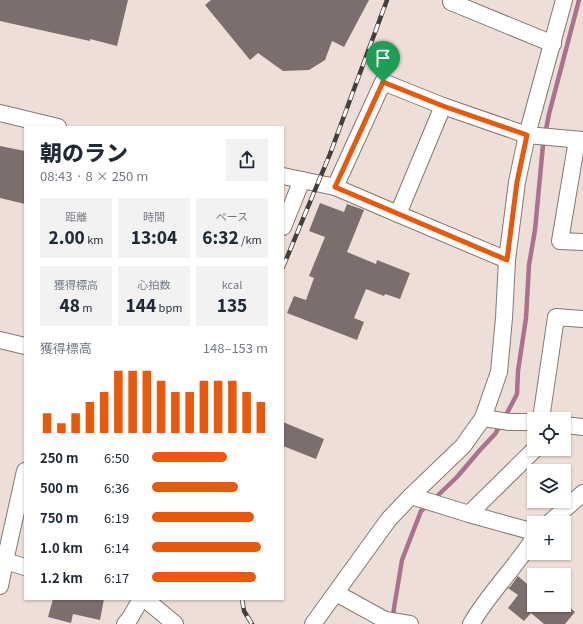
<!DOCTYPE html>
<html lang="ja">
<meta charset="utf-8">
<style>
:root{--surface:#fff;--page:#f2f2f3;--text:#1f2937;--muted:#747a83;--accent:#ea580c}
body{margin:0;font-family:Georgia,"Noto Sans JP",serif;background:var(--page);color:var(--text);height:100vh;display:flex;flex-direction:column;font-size:15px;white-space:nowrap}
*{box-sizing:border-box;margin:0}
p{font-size:13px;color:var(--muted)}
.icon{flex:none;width:22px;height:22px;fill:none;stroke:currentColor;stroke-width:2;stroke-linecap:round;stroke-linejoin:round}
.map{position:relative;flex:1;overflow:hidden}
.drawer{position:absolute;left:24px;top:126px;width:260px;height:474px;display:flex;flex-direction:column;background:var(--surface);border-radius:0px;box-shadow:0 1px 3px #0004}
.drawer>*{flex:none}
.buttons{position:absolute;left:527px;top:412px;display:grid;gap:8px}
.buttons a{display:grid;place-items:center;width:44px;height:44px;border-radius:0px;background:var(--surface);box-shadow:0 1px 3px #0004;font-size:20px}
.pin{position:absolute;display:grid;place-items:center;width:34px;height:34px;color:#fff;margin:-41px -17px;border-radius:50% 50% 50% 0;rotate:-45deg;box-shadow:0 0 4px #0007}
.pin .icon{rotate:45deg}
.round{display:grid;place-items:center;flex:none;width:42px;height:42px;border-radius:0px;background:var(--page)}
.summary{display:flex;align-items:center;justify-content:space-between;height:68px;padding:0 16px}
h1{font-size:22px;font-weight:800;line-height:30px}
.figures{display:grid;grid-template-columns:repeat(3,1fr);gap:6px;height:68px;padding:4px 16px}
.figures div{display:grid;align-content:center;border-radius:0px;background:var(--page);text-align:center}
.figures b{font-size:17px;font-weight:800}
.figures small{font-size:11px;font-weight:400}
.figures p{font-size:11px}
.chart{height:112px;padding:8px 16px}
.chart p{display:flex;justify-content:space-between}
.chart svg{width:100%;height:72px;margin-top:4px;stroke:var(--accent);stroke-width:6}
ul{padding:0 16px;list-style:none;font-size:13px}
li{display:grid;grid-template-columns:64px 48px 1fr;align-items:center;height:30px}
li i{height:10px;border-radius:5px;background:var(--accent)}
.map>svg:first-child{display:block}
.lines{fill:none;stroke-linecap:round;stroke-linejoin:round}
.stream{stroke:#aa728e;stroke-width:4.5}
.building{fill:#7d6e6e}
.minor-casing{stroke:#847871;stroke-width:18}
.minor{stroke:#fff;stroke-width:16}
.rail-casing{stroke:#453f3b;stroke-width:4.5}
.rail{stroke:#fff;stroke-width:3;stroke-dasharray:9;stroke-linecap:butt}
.route-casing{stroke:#fff;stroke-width:8}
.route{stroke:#ea580c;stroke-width:5}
</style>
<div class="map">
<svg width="583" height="624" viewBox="0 0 583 624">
<rect width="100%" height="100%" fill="#eddfd7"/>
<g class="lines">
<g class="stream">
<path d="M505 417 517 394 518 371 526 318 529 265 535 230 543 145 549 114 579 0"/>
<path d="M433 500 457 477 480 450 495 434 501 424"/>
<path d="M393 618 394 608 402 560 421 511 428 505"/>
</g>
</g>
<g class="building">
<path d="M0 0H128L117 46 90 39V41L0 21Z"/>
<path d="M211 0H369L344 47 332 41 325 60 309 70 283 71 258 53 250 60 205 5Z"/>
<path d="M0 146 25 151V204L0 198Z"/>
<path d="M320 203 344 212 347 204 364 210 347 252 376 264 377 260 410 273 400 299 385 294 384 296 366 289 354 318 364 322 357 340 287 313 294 296 306 300 314 278 309 276 325 237 309 231Z"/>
<path d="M283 422 324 439 316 459 283 446Z"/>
<path d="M534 575V605H567L575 612 565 624H544L531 613 524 621 508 608 518 595 508 588 510 587 518 576 527 584Z"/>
<path d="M53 599H104L100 620 73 614 71 623 48 617Z"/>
</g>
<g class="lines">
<g class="minor-casing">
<g id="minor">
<path d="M452 0 451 2 553 44"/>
<path d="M0 113 58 127"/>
<path d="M577 140 560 241 583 242"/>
<path d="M283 176 335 187 383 82 443 106 527 135 583 140"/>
<path d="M335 187 398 214 443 106"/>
<path d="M398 214 507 260"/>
<path d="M283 227 302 180"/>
<path d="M0 340 25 346"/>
<path d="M483 418 510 422H534"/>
<path d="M541 419 556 317 583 319"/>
<path d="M564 425 583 427"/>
<path d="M25 471 5 561 25 567"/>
<path d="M411 496 469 514 534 532"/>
<path d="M469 514 535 449"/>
<path d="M549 523 583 493"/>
<path d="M0 586 5 561"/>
<path d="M336 593 385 620 410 624"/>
<path d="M145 599 175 624"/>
<path d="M125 624 130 618 141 599"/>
<path d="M313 624 389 519 411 496 463 446 483 418 499 372 504 318 507 260 517 182 527 135 564 0"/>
<path d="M471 624C489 593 515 568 534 538"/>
</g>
</g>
<use href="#minor" class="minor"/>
<g class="rail-casing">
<g id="rail">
<path d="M283 267 330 154 387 0"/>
<path d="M242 599 244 611 252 624"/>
</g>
</g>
<use href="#rail" class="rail"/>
</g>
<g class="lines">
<g class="route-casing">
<path id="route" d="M383 82 443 106 527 135 517 182 507 260 335 187Z"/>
</g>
<use href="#route" class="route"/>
</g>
</svg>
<div class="buttons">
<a><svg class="icon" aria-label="locate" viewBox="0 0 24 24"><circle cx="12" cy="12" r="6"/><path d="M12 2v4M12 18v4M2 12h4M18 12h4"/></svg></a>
<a><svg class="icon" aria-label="layers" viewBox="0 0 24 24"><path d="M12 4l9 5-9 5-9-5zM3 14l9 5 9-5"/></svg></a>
<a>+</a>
<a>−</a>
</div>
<div class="pin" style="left:383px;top:82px;background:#1e9e55"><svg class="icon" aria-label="arrive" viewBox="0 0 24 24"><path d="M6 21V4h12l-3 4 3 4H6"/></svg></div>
<section class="drawer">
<div class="summary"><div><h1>朝のラン</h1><p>08:43 · 8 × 250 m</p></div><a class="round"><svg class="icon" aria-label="share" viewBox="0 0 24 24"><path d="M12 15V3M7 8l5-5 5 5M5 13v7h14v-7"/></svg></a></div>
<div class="figures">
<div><p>距離</p><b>2.00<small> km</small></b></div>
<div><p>時間</p><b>13:04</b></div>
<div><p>ペース</p><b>6:32<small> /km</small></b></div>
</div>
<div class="figures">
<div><p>獲得標高</p><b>48<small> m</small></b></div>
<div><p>心拍数</p><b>144<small> bpm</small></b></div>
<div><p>kcal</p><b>135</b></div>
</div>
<div class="chart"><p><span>獲得標高</span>148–153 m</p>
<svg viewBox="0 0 160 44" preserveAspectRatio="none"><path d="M5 44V32M15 44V38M25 44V32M35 44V25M45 44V19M55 44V6M65 44V6M75 44V6M85 44V12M95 44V19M105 44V19M115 44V12M125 44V12M135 44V12M145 44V19M155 44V25"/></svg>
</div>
<ul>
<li><b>250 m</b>6:50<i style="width:65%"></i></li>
<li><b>500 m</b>6:36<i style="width:74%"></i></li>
<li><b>750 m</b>6:19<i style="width:88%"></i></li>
<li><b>1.0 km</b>6:14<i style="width:94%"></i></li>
<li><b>1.2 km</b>6:17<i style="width:90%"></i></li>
</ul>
</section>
</div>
